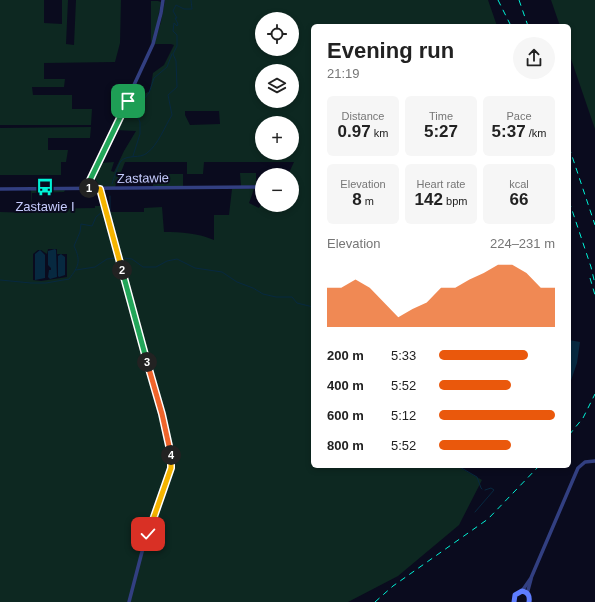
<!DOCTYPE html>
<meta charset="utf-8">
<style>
:root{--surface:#fff;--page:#f6f6f6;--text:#222;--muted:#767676;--accent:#ea580c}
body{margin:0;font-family:Helvetica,sans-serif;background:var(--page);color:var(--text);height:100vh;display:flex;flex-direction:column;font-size:15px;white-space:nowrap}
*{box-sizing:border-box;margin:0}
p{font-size:13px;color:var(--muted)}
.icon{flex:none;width:22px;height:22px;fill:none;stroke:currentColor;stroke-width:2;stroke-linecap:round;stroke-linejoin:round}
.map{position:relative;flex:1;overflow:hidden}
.side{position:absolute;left:311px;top:24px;width:260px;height:444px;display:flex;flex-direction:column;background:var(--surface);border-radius:6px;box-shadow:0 2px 6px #0003}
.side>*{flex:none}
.fabs{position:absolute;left:255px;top:12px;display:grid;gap:8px}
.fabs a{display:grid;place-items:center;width:44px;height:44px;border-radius:50%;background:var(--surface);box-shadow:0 2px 6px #0003;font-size:20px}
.pin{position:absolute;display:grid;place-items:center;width:34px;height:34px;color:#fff;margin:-17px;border-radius:8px;box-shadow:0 2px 6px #0006}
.km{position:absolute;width:20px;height:20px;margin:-10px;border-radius:50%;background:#222;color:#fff;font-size:11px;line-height:20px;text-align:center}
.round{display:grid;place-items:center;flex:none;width:42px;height:42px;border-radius:21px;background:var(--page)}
.head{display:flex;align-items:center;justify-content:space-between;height:68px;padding:0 16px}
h1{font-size:22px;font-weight:700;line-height:30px}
.stats{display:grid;grid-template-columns:repeat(3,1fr);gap:6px;height:68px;padding:4px 16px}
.stats div{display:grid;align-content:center;border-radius:6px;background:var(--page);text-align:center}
.stats b{font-size:17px;font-weight:700}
.stats small{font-size:11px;font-weight:400}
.stats p{font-size:11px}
.chart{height:112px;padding:8px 16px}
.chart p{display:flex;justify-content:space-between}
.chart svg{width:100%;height:72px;margin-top:4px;fill:var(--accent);opacity:.7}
ul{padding:0 16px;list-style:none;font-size:13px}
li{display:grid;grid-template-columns:64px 48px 1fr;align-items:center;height:30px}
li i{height:10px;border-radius:5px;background:var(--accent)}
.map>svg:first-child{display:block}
.green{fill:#0d2821;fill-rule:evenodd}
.water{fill:#072940}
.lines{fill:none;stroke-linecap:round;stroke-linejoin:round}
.stream{stroke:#072940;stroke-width:1}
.street{stroke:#323f81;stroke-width:3.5}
.secondary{stroke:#5e7dff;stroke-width:5}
.rail{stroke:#00f2d6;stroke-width:1;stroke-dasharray:6 5;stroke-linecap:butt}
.split-1-casing{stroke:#fff;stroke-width:8}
.split-2-casing{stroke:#fff;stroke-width:8}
.split-3-casing{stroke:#fff;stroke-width:8}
.split-4-casing{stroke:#fff;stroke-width:8}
.split-5-casing{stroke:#fff;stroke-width:8}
.split-1{stroke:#22a559;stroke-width:5}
.split-2{stroke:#f5b400;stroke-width:5}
.split-3{stroke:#22a559;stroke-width:5}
.split-4{stroke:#f0652b;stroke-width:5}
.split-5{stroke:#f5b400;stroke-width:5}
.labels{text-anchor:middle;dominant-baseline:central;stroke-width:4;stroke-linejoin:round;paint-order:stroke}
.street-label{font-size:13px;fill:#c7cdff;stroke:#0a0b1e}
.poi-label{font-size:13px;fill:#c7cdff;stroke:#0a0b1e}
</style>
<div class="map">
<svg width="595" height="602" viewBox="0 0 595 602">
<rect width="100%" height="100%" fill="#0a0b1e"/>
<g class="green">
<path d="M0 0H44V23L62 24V0H68L66 44 74 45 76 0H121L120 43 115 62 44 63V79H65L64 87H32L33 95H72V109H92L91 125H0Z"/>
<path d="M165 0H488L497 26H313V466H457L482 480 459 525 398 576 348 602H0V212L32 213 31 190H65L64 192 32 193V209L95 208V206H103L120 272 125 271 109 212H144V208L162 207 164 232C181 232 198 233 214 240V215H229L232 189H254L249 203 259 208 262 202V205H292V175H288L294 162H204L203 174H187V162H125L115 187C106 187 98 188 95 178L101 163 114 162 111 171 114 172 124 151 136 131 116 130 122 117H136L137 110H125L133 94H144L150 91 153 73 164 65 174 45 171 44H154L161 22ZM262 19H292V49H262ZM262 71H292V101H262ZM185 111H219L220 124 190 125 185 115ZM262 123H292V153H262ZM48 249H57V254H67V277L41 281 33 280V254L38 250H41L47 254Z"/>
<path d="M551 0H595V129L569 53V26H560Z"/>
<path d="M151 1H158L161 2 155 34 151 43Z"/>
<path d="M91 127 90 138H48V150H68L66 162H61V175H0V128Z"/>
<path d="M240 173H256V185L241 186Z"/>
<rect x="153" y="174" width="30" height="12"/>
</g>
<g class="water">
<path d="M55 249 56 250 57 277 50 279 48 277 49 270H51V268L48 265V251Z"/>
<path d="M40 250 45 255V278L35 280V254Z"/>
<path d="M61 254 65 257V275L59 277 58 276V256Z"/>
<path d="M569 340 580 342 577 363 569 386Z"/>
</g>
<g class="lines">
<g class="stream">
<path d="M133 156 140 134V122L138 118 139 109 144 99 149 93 154 78 167 67 172 54"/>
<path d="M112 184C114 178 118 165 121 161 128 154 140 159 147 153 158 145 165 126 172 115L168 95 177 87 176 61 173 54 177 46V35L173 31 174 23 177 26 178 24 175 18H177L173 11 176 5 184 9H192L191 0"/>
<path d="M110 196V211"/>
<path d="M122 258 132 259 143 267H156L167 261 177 259 195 268 222 272 237 282 253 288 263 294 276 297H292L297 303 313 307"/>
<path d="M76 270 95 267 107 259 116 258"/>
<path d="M0 280 31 283H46L69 279C79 266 81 261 74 246L80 232 81 224 92 226 96 217 102 212"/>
<path d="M458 466 477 477 481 488 482 489"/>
<path d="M475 512 494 490 491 488 485 490"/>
</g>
<g class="street">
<path d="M0 189 262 187"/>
<path d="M89 189 90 180 153 44 161 13 163 0"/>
<path d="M100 189 129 300 162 414 168 437 171 461 168 479 143 548 129 602"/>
<path d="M522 591 531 578 578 468 585 462 595 461"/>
<path d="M527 594 531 579"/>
</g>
<path class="secondary" d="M514 602 515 595 522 591C528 592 530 596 529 602"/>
<g class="rail">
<path d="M498 0 511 26"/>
<path d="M519 0 528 26"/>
<path d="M569 147 595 225"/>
<path d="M569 201 591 267 595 284"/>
<path d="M590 278 595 295"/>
<path d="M569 435 583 418 595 394"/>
<path d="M375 602 393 586 488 519 539 466"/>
</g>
</g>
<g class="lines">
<g class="split-1-casing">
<path id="split-1" d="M89 188 90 180 128 101"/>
</g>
<g class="split-2-casing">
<path id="split-2" d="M89 188 100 189 122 270"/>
</g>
<g class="split-3-casing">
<path id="split-3" d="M122 270 147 362"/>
</g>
<g class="split-4-casing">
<path id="split-4" d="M147 362 162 414 171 455"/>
</g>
<g class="split-5-casing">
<path id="split-5" d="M148 534 171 468V455"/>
</g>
<use href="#split-1" class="split-1"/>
<use href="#split-2" class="split-2"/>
<use href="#split-3" class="split-3"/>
<use href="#split-4" class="split-4"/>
<use href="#split-5" class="split-5"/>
</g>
<defs>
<g id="bus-bare" transform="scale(1.38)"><path d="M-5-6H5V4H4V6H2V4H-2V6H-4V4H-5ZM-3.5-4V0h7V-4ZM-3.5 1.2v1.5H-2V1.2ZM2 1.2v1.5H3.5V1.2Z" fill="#00f2d6" stroke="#0a0b1e" stroke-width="2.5" paint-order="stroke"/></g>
</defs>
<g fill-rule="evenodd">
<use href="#bus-bare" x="45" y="187"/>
</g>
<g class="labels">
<g class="street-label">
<text transform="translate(143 178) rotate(-1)">Zastawie</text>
</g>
<g class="poi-label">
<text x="45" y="206">Zastawie I</text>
</g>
</g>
</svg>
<div class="fabs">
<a><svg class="icon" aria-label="locate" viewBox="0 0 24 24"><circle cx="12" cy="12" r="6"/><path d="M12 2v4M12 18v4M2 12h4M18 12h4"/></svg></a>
<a><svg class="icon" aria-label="layers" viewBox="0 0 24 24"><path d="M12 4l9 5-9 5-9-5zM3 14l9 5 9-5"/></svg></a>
<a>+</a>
<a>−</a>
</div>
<div class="pin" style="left:128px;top:101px;background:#1e9e55"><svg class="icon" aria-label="arrive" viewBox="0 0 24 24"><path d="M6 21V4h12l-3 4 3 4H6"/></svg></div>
<div class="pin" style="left:148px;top:534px;background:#d93025"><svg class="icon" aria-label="check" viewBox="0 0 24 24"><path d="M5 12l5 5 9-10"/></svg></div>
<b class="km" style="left:89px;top:188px">1</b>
<b class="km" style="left:122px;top:270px">2</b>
<b class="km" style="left:147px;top:362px">3</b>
<b class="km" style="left:171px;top:455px">4</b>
<section class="side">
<div class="head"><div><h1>Evening run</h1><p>21:19</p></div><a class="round"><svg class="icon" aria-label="share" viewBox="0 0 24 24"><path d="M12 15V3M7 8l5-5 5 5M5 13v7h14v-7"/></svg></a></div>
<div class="stats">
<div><p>Distance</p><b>0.97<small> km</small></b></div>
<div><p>Time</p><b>5:27</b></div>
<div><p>Pace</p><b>5:37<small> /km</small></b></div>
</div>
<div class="stats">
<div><p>Elevation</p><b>8<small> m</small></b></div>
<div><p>Heart rate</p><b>142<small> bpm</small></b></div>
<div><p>kcal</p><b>66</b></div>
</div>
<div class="chart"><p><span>Elevation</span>224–231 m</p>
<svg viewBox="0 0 160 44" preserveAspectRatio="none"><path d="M0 44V20L10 20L20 15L30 20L40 29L50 38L60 33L70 29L80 20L90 20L100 15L110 11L120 6L130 6L140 11L150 20L160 20V44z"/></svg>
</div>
<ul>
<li><b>200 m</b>5:33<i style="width:77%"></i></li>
<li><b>400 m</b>5:52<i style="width:62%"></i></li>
<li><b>600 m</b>5:12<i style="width:100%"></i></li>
<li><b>800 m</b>5:52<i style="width:62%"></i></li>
</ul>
</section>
</div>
